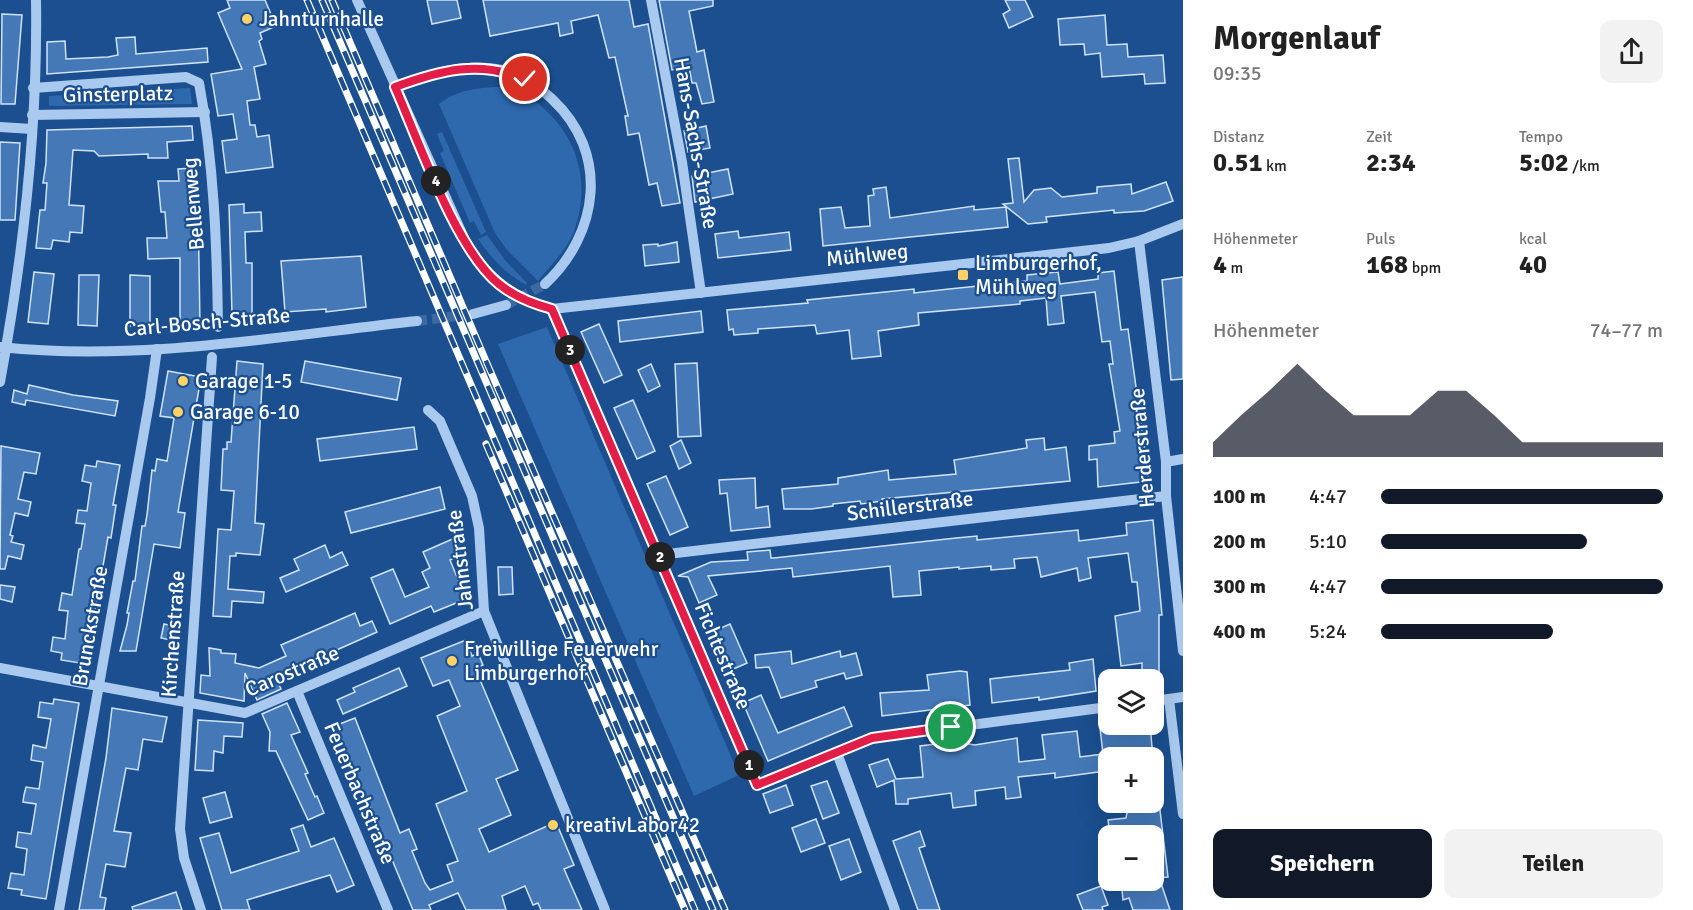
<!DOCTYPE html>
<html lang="de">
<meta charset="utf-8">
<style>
:root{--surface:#fff;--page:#f2f2f2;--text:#222;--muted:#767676;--accent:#111827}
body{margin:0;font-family:Signika,sans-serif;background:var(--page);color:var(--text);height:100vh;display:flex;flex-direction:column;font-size:22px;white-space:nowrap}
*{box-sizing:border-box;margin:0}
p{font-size:20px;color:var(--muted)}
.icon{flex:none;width:33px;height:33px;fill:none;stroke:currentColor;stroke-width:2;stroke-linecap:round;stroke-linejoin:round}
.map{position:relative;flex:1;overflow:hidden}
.side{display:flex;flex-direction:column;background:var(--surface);width:510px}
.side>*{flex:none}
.tools{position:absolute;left:1098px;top:669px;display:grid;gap:12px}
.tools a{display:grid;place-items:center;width:66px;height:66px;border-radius:12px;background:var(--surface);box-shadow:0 6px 24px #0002;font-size:30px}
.pin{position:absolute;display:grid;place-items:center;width:51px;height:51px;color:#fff;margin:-26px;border:3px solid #fff;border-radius:50%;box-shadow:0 2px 6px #0007}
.km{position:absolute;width:30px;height:30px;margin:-15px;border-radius:50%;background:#222;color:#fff;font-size:16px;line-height:30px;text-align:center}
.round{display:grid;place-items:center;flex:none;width:63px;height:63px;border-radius:12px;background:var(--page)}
.summary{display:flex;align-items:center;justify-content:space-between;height:102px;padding:0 30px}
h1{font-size:33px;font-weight:700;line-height:45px}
.figures{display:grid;grid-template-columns:repeat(3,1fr);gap:9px;height:102px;padding:6px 30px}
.figures div{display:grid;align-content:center}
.figures b{font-size:26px;font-weight:700}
.figures small{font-size:16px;font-weight:400}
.figures p{font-size:16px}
.chart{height:168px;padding:12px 30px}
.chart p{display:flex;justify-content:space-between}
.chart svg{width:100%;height:108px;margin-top:6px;fill:var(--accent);opacity:.7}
.primary-button{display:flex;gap:12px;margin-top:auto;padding:12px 30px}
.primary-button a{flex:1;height:69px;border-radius:12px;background:var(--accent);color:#fff;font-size:24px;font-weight:700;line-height:69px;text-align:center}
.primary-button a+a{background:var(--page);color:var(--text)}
ul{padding:0 30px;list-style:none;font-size:20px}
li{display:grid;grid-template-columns:96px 72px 1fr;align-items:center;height:45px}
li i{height:15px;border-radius:8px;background:var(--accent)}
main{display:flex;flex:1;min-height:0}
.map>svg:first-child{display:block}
.green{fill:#2e69ad}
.building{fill:#4478b7;stroke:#cfe3fa;stroke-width:1.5}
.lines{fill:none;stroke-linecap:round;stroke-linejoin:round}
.minor-tunnel{stroke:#3d69a0;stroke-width:10;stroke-dasharray:10 5;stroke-linecap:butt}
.minor{stroke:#a9c9ee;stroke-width:10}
.rail-casing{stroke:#fff;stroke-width:7}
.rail{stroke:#1b4f8f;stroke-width:4.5;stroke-dasharray:14;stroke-linecap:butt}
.route-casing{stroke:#fff;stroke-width:12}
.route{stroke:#e11d48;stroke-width:8}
.poi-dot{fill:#ffd166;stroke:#1b4f8f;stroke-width:2}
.labels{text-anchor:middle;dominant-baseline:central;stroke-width:4.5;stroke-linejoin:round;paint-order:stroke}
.poi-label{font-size:21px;fill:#fff;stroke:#1b4f8f;text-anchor:start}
.street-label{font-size:21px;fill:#fff;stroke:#1b4f8f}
</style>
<main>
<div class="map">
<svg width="1183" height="910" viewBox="0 0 1183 910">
<rect width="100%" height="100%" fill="#1b4f8f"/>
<g class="green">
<path d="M508 86C565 110 596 168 575 228 569 248 551 265 538 281L507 250 495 233 439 104C459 88 483 88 508 86Z"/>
<path d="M190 88 192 104 49 106V96Z"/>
<path d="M442 132 486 232 481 235 474 221 470 223 440 153 444 151 437 134Z"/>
<path d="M487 235 505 260 527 283 526 285C505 273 492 259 478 239Z"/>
<path d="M547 327 739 775 694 796 498 344Z"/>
</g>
<g class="building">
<path d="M227 0H265L276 26 260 33 262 39 259 41 266 64 254 67 260 99 247 101 250 125H255L257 137 269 135 273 167 226 173 222 141 237 139 233 114 218 116 211 74 242 69 218 13 230 8Z"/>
<path d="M427 0H457L461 18 432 24Z"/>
<path d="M483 0H629L634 27 648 24 680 203 662 206 657 183 649 185 639 133 628 135 625 116H628L615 57 609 58 598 15 571 21 573 33 560 36 558 23 490 36Z"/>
<path d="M659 0H713V6L689 11 697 52 704 50 714 102 702 104 696 83H692L689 67 672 70Z"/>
<path d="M1005 0H1025L1033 17 1009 28 1003 14 1010 10Z"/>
<path d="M2 14 22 15 15 104H1Z"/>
<path d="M1105 15 1107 45 1127 44 1128 57 1163 55 1165 83 1145 84 1144 74 1102 77 1100 53 1085 55 1084 44 1060 45 1058 19Z"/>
<path d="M135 37 136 54 207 48 208 62 47 74V42L65 41 66 59 108 57 118 55 116 38Z"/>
<path d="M192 126 193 140 167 142 168 158H148V154L99 156 94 151 73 150 69 205 84 206 82 233 70 232 69 242 53 240 51 249 36 248 40 210H45L47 183H43L46 163 47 130Z"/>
<path d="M706 126 710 148 688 152 684 131Z"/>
<path d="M0 142 20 143 15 220H0Z"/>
<path d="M1019 158 1024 202 1034 190 1051 188 1062 197 1097 193V187L1131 184 1132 194 1166 182 1173 201 1144 211 1114 213V210L1046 217 1047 222 1028 224 1003 204 1013 203 1008 159Z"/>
<path d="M192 168 193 190H197L198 203 200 326H180V258L148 259 147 238H167L165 212H161L158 181H179L178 169Z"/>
<path d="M728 169 733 194 695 202 692 176Z"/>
<path d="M886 187 890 218 974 206V210L1006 207 1008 227 823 246 820 209 841 207 845 228 870 226 868 196 874 195 873 189Z"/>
<path d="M244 204V213L261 212 262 231 245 232 246 263H252V314H232L229 205Z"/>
<path d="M738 231 739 238 789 232 791 250 718 258 715 234Z"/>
<path d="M677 242 679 262 645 266 643 245 658 244V246Z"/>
<path d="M361 256 366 307 326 312V309L285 312 281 261Z"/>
<path d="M1114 271 1121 330 1128 329 1149 481 1098 487 1097 459 1089 460V446L1115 443 1114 432 1120 431 1109 364H1113L1110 341 1102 342 1095 292 1061 296 1064 323 1048 325 1046 298 1020 301V304L918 313 919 325 878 331 881 356 852 359 849 330 817 334 815 325 758 329V333L734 335 733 329 729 330 727 310 808 303 807 300 914 289V293L949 289 1027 281V275L1058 272 1060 284 1098 279V273Z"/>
<path d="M34 272 54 274 48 324 28 322Z"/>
<path d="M79 275H99L97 326 78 325Z"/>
<path d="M130 275 150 276V326H130Z"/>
<path d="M1183 277V379L1171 380 1162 280Z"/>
<path d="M701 311 703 332 620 342 618 321Z"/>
<path d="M599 324 622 375 604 383 581 332Z"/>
<path d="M237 361 263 364 255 523 264 524 260 555 236 553V556H230L228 589 264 592 263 603 232 601 231 617 213 616 218 529 231 530 234 491 221 490 223 449H227V442H231Z"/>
<path d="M305 361 401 378 397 400 301 382Z"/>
<path d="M697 363 701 436 678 437 675 364Z"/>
<path d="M651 364 660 386 648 392 638 370Z"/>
<path d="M168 371 201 377 178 512 185 513 180 548 154 544 136 651H120L127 625 129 613H127L133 581H135L142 526H145L147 515 152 470 155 471 157 459 167 461 174 418 160 416Z"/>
<path d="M29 385 73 395 118 401 115 416 26 400 25 405 12 402 14 390 27 394Z"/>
<path d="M633 400 655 451 637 459 614 408Z"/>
<path d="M414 427 417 449 320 461 317 439Z"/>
<path d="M1044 438 1045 450 1066 447 1070 481 882 499V501L861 504 860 501 833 504V506L811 509H784L782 489 838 484V478L888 470 889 480 956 474 954 460 1027 448 1026 440Z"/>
<path d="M681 440 691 463 679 469 670 446Z"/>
<path d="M1 446 40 453 36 474 24 472 18 499 31 502 28 516 15 513 10 535 13 536 11 542 24 545 21 559 8 556 5 569H0Z"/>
<path d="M97 461 120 465 113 505H116L111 538 108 537 86 664 61 660 62 653 51 651 53 637 65 639 68 611 59 610 62 593 72 595 79 549H81L85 524 76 523 78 510 87 511 91 483 82 481 85 465 96 467Z"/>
<path d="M666 476 688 527 670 535 647 484Z"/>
<path d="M755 478 756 508 768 506 770 527 731 531 727 493 720 494 719 480Z"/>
<path d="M440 487 445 509 351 533 345 512Z"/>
<path d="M1153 520 1162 615H1159V674H1142V663L1121 666 1115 616 1140 611 1137 582H1132L1128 553 1088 558 1091 578 1079 581 1077 568 1041 577 1037 557 1014 559 1015 568 991 570V566L959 569V567L919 571 921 595 893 597 890 566 793 577 792 568 708 576 717 595 699 603 688 577 678 576 711 562 748 560 747 552 770 550 771 558H774L956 538 977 536V540L1078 530 1079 541 1127 535 1126 523Z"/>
<path d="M457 537 465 553 450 560 466 599 434 612 431 606 390 624 371 578 393 569 405 597 429 587 422 572 430 568 423 552Z"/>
<path d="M325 545 330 558 342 552 348 565 286 592 280 578 299 570 294 559Z"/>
<path d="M498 567H512L513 594 499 595Z"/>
<path d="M0 585 15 587 12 602 0 599Z"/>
<path d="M355 613 360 626 372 621 377 632 276 677 281 689 257 700 245 673 244 701 200 693 201 675 210 676 209 648 221 650V653L236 654 235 663 259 668 286 656 281 645Z"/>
<path d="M164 624 179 627 176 641 161 638Z"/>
<path d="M730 624 747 663 729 671 712 632Z"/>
<path d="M466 640 472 656 478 653 483 665 475 668 518 770 496 779 511 815 479 829 489 852 556 822 574 865 564 869 582 910H541L538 903 533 905 525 886 502 896 506 910H466L458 893 429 905 431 910H413L368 802 364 804 332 727 355 718 400 833 409 829 417 849 412 851 425 883 430 890 453 881 447 865 458 861 436 804 467 791 437 716 460 706 449 680 433 686 421 658Z"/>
<path d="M791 651 792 664 840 651 841 657 856 653 862 675 846 679 844 673 815 681 817 687 781 698 769 667 756 668 755 655Z"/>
<path d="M1093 659 1096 691 1039 700V697L992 703 990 679 1070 670 1069 663Z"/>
<path d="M399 668 407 686 343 714 337 700 355 692 353 688Z"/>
<path d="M960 671 967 672 970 705 882 716 880 693 929 690 927 675Z"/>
<path d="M761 695 778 733 844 707 852 726 768 761 743 703Z"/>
<path d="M54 699 79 703 46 899 21 895 22 890 8 888 11 873 24 875 27 849 16 847 18 832 31 834 32 829 36 804 23 802 24 795 26 787 39 789 43 762 31 760 33 745 46 748 51 719 38 717 40 702 53 704Z"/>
<path d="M287 703 300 732 291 735 308 773 305 774 315 797 317 796 324 813 308 820 276 751H269L270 732 262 714Z"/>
<path d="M112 708 167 717 162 742 143 739 138 770 126 768 114 831 131 833 125 867 106 864 100 897 106 898 104 910H79L106 758Z"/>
<path d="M198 720 243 723 242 737 224 736 223 753 214 751 213 771 195 770Z"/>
<path d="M1133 724H1150L1153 758H1104L1105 771 1055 778V773L1018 777 1021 797 1006 799 1005 787 975 791 976 805 953 808 951 793 908 799V804H896L894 780 877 787 869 765 888 759 896 779 923 777 920 746 969 740V744L975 745 1017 738 1019 762 1045 759 1042 735 1077 731 1080 757 1103 754 1100 728Z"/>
<path d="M827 781 839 813 823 819 811 786Z"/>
<path d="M786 785 793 805 770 813 763 794Z"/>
<path d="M225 792 232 817 210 823 203 798Z"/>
<path d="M1129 802H1159L1168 877 1154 878V836H1127L1126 833 1110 835 1108 820 1126 818Z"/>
<path d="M816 819 825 843 801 852 792 828Z"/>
<path d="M303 825 311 847 334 838 354 885 337 892 330 875 247 900 250 910H222L200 838 219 833 231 873 299 851 291 829Z"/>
<path d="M920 831 925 846 919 848 940 910H918L893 841Z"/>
<path d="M849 839 861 872 841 880 829 846Z"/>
<path d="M1121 880H1160L1170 910H1133L1129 898 1123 900Z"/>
<path d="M1101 886 1108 905 1102 907 1103 910H1083L1077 895Z"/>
<path d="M176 892 182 910H133L132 907Z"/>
</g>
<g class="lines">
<g class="minor-tunnel">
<path d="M506 305 545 284"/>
<path d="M417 321 473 314"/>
</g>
<g class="minor">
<path d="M357 0 469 249C491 280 515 299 552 309L1109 248 1139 241 1183 224"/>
<path d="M651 0 682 162 701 293"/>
<path d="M395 87C429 75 466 62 502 70 520 73 539 87 552 99 610 153 599 234 545 284"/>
<path d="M33 88 186 77 199 83C214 163 217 246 218 327"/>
<path d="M32 115 205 112"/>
<path d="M0 127 32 129"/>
<path d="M1139 241 1166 462V496L1183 651"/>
<path d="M552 309 757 785 837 753 895 910"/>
<path d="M473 314 506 305"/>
<path d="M0 347C139 362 280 336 417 321"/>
<path d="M0 382C23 257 38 127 36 0"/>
<path d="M428 410 440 421 472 496 479 528 484 611 605 910"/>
<path d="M1166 462 1183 459"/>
<path d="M659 555 1166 496"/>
<path d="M0 668 245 713 484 611"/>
<path d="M297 691 388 910"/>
<path d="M1169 699 1183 814"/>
<path d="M1154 701 1183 697"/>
<path d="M837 753 872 738 1108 707"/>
<path d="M59 910 150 398 157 349"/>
<path d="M201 910 184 858 180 829 212 357"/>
</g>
<g class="rail-casing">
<g id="rail">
<path d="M307 0 695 910"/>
<path d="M322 0 713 910"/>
<path d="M332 0 489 368 725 910"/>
<path d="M486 444 685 910"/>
</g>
</g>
<use href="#rail" class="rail"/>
</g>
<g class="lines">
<g class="route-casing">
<path id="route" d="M525 79C479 60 441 70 395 87 418 139 456 250 499 284 515 297 533 304 552 309L757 785 872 738 951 727"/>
</g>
<use href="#route" class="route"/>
</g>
<g class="poi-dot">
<circle cx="247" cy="19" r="6"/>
<rect x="957" y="269" width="12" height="12" rx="3"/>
<circle cx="183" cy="381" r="6"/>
<circle cx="178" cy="412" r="6"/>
<circle cx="452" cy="661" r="6"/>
<circle cx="553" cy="825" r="6"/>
</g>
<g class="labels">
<g class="poi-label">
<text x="259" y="19">Jahnturnhalle</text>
<text x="975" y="263">Limburgerhof,<tspan x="975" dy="24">Mühlweg</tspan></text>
<text x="195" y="381">Garage 1-5</text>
<text x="190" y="412">Garage 6-10</text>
<text x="464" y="649">Freiwillige Feuerwehr<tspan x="464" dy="24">Limburgerhof</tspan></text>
<text x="565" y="825">kreativLabor42</text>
</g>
<g class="street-label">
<text transform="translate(118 94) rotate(-1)">Ginsterplatz</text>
<text transform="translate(696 143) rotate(80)">Hans-Sachs-Straße</text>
<text transform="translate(193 204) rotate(-95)">Bellenweg</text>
<text transform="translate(867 255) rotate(-6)">Mühlweg</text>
<text transform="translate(207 322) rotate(-5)">Carl-Bosch-Straße</text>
<text transform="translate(1142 448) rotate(-95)">Herderstraße</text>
<text transform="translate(910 506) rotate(-7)">Schillerstraße</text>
<text transform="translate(460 560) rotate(-97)">Jahnstraße</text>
<text transform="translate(90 626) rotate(-80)">Brunckstraße</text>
<text transform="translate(173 634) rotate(-86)">Kirchenstraße</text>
<text transform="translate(723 656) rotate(67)">Fichtestraße</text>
<text transform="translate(292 671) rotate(-23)">Carostraße</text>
<text transform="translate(360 793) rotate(67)">Feuerbachstraße</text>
</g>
</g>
</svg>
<div class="tools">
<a><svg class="icon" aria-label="layers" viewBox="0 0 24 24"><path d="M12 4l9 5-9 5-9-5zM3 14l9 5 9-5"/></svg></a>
<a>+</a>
<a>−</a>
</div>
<div class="pin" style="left:951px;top:727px;background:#1e9e55"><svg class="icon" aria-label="arrive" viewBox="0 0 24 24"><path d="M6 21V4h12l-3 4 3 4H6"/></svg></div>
<div class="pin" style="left:525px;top:79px;background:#d93025"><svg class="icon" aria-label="check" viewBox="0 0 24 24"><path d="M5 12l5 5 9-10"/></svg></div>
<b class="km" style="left:749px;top:765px">1</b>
<b class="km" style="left:660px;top:557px">2</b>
<b class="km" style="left:570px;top:350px">3</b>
<b class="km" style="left:436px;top:181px">4</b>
</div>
<section class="side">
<div class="summary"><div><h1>Morgenlauf</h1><p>09:35</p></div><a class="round"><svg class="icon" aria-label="share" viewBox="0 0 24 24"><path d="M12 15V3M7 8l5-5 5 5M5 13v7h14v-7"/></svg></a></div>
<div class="figures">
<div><p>Distanz</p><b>0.51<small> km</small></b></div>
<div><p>Zeit</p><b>2:34</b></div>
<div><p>Tempo</p><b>5:02<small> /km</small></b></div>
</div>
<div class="figures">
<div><p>Höhenmeter</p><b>4<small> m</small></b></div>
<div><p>Puls</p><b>168<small> bpm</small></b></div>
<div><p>kcal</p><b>40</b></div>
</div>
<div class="chart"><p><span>Höhenmeter</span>74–77 m</p>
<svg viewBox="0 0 160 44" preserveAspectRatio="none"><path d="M0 44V38L10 27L20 17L30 6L40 17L50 27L60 27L70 27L80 17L90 17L100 27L110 38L120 38L130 38L140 38L150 38L160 38V44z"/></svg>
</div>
<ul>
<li><b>100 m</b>4:47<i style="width:100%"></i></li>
<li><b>200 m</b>5:10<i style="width:73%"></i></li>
<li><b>300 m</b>4:47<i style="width:100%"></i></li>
<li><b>400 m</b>5:24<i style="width:61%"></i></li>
</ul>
<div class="primary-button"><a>Speichern</a><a>Teilen</a></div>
</section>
</main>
